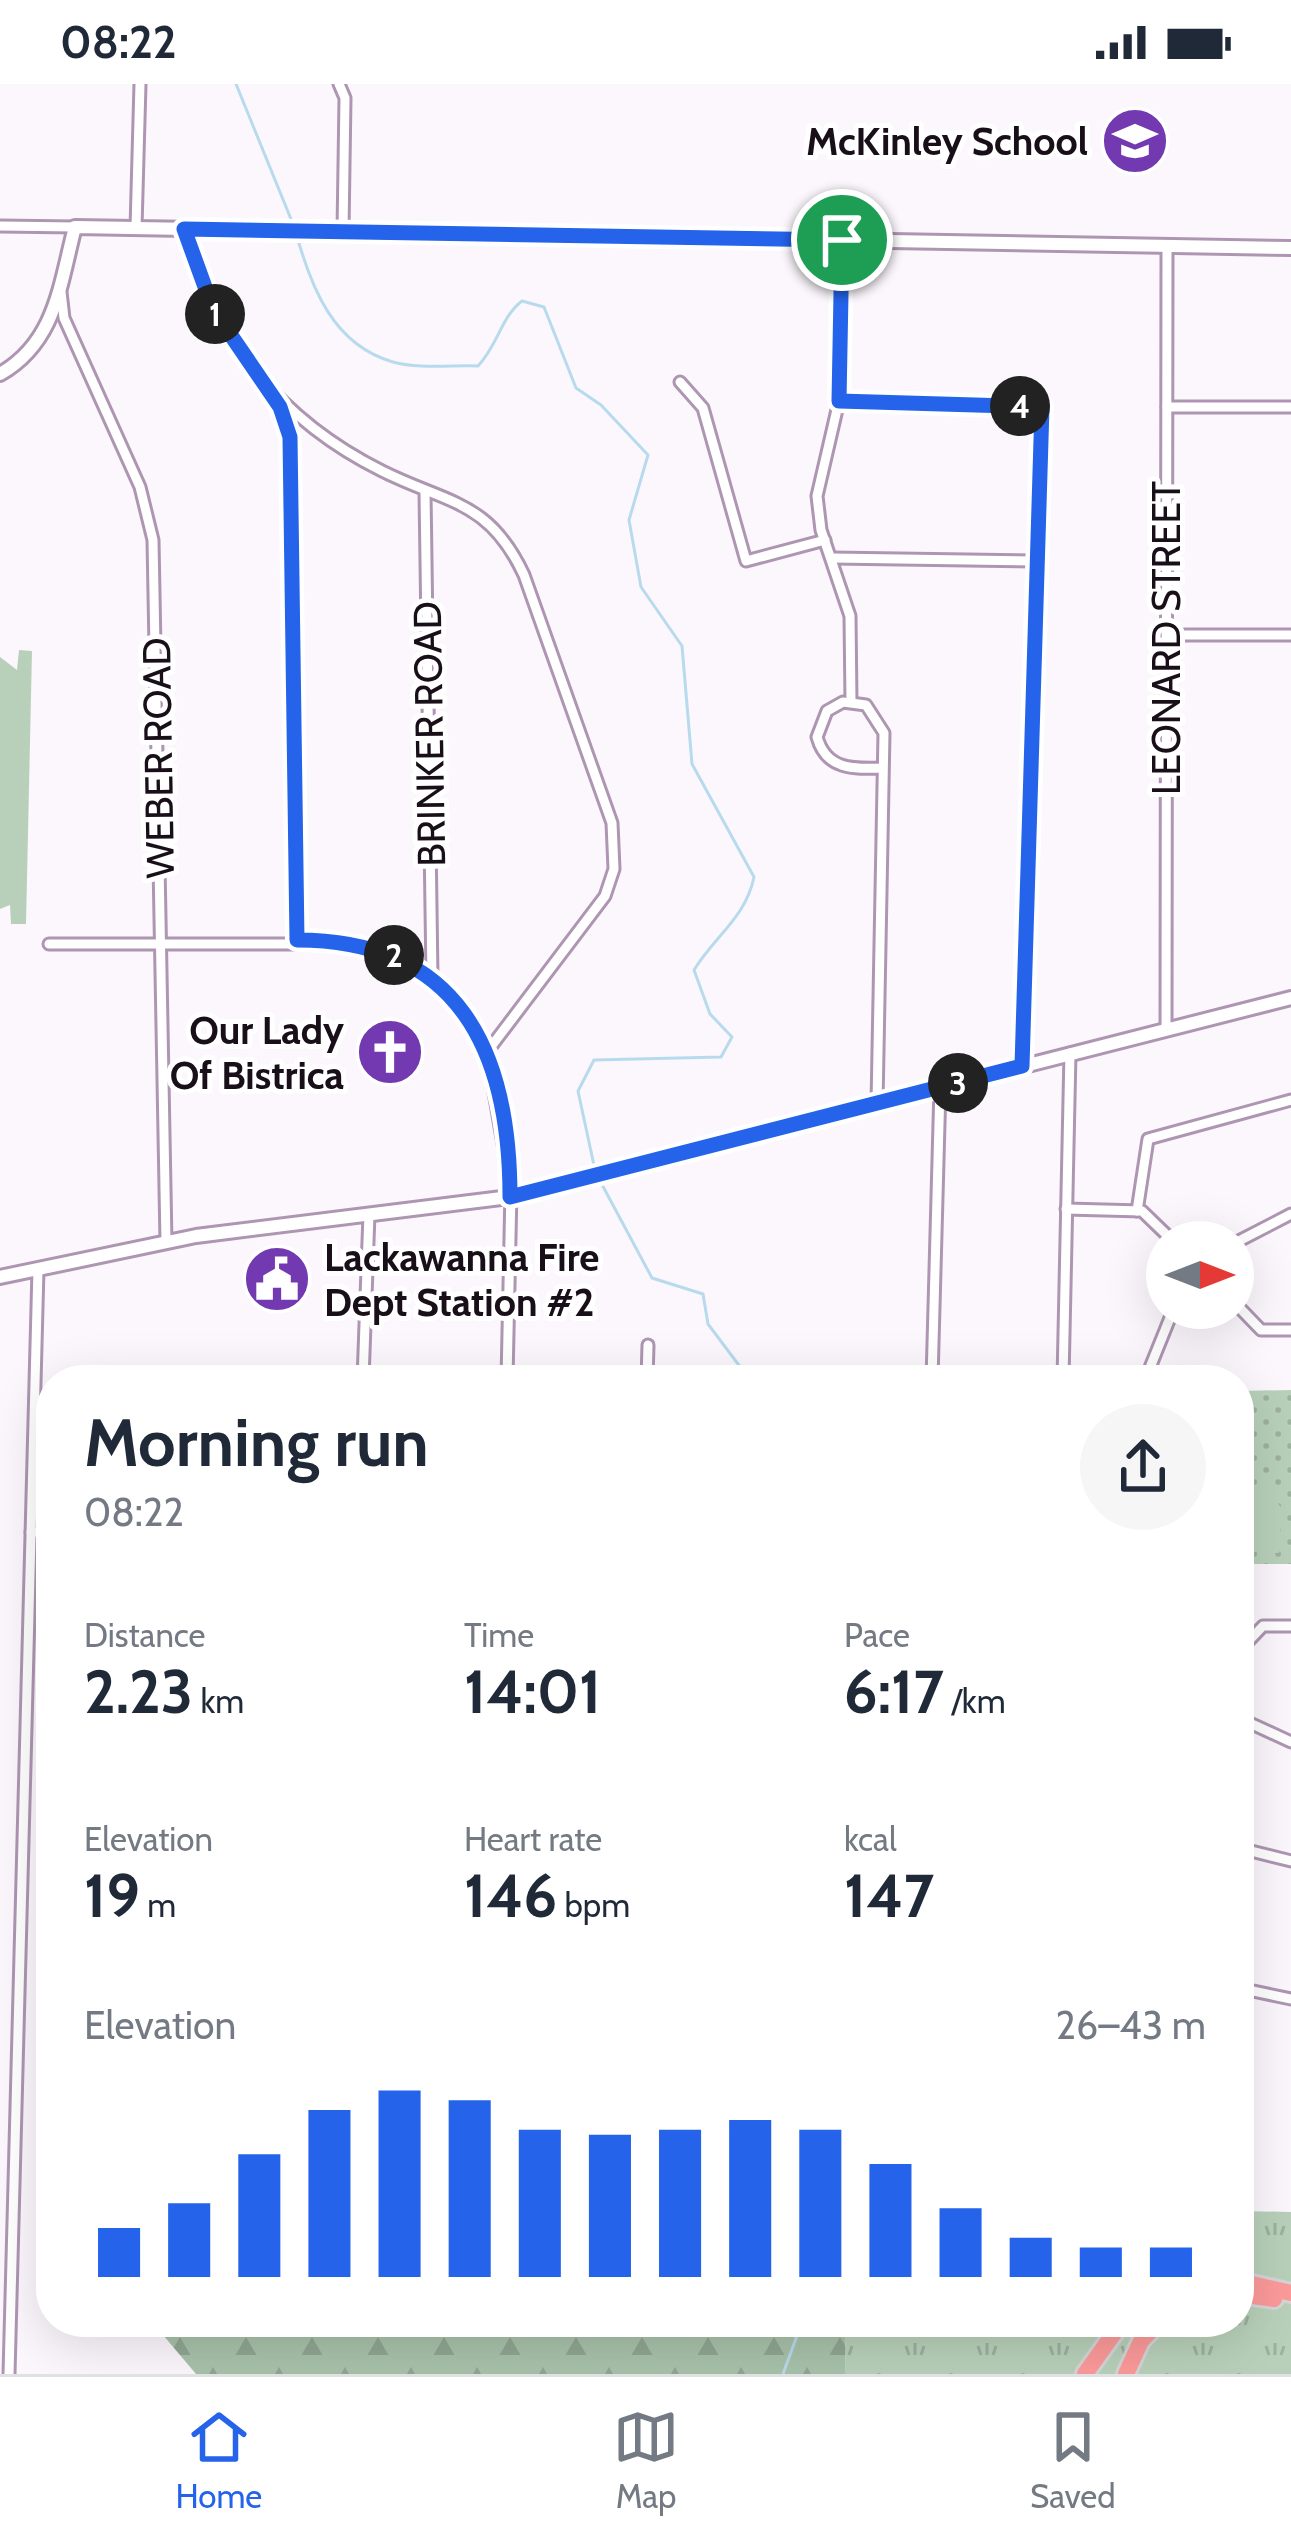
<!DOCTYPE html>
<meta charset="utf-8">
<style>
:root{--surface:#fff;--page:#f6f6f7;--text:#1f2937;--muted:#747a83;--line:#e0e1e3;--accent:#2563eb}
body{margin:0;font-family:Cabin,sans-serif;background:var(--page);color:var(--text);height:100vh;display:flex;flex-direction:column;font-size:45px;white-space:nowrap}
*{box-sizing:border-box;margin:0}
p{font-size:39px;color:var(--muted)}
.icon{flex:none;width:66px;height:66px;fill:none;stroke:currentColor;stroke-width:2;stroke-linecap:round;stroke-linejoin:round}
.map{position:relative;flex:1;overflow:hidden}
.sheet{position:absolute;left:36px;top:1281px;width:1218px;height:972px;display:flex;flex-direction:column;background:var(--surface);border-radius:48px;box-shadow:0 12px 48px #0002}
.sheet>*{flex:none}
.needle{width:78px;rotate:90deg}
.tools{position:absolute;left:1146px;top:1137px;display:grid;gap:24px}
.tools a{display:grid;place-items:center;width:108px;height:108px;border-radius:50%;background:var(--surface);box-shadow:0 12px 48px #0002;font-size:60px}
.pin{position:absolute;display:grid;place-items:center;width:102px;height:102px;color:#fff;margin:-51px;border:6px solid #fff;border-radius:50%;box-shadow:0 3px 12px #0007}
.km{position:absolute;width:60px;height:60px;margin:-30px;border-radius:50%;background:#222;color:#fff;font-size:33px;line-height:60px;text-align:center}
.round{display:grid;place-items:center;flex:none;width:126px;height:126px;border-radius:63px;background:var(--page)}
.overview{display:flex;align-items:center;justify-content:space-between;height:204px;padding:0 48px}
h1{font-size:66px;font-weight:800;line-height:90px}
.metrics{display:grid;grid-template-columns:repeat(3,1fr);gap:18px;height:204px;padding:12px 48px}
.metrics div{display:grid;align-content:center}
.metrics b{font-size:60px;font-weight:800}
.metrics small{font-size:33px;font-weight:400}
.metrics p{font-size:33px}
.chart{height:336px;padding:24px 48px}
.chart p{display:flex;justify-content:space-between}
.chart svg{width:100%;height:216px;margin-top:12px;stroke:var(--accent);stroke-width:6}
.status{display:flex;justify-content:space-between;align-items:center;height:84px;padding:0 60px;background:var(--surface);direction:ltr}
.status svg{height:33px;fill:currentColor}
.tab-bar{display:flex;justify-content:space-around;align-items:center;height:168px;border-top:3px solid var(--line);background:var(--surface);font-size:33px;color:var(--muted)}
.tab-bar a{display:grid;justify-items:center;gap:6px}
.tab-bar .current{color:var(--accent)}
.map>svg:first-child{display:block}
.grass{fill:url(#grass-tufts)}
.forest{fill:url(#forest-firs)}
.park{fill:url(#park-dots)}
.garden{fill:#b8d0b9}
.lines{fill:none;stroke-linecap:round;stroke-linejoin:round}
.stream{stroke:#b8daed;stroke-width:3}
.street-casing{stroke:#ae96b2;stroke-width:15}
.secondary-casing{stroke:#ae96b2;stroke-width:18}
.highway-casing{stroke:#d5d4d6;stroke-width:22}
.street{stroke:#fff;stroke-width:9}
.secondary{stroke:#fff;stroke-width:12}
.highway{stroke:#fc9a9a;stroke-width:16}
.route-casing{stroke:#fff;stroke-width:24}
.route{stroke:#2563eb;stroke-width:15}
.labels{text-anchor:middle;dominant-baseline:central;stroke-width:10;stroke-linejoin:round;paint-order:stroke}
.poi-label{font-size:39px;font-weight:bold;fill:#180f19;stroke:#fff;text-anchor:end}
.street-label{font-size:39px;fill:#180f19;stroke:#fff}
</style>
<div class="status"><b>08:22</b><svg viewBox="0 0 49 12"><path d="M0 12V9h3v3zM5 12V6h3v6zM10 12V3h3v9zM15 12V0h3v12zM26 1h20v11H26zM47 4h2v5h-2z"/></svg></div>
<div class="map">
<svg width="1291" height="2290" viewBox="0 0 1291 2290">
<defs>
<pattern id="grass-tufts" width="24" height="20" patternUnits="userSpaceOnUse" patternTransform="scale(3)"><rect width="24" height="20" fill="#b8d0b9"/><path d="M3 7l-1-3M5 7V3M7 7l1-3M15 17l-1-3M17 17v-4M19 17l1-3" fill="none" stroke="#9db19e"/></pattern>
<pattern id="forest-firs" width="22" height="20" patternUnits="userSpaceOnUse" patternTransform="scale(3)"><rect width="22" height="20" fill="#a8c2aa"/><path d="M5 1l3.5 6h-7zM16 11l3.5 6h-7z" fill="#90a692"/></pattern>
<pattern id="park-dots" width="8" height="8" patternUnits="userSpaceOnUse" patternTransform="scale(3)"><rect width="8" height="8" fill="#b8d0b9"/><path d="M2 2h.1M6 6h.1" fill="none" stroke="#9db19e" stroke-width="1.8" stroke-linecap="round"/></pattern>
</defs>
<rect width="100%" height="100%" fill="#fcf7fd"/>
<path class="grass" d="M1239 2127 1291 2128V2290H845L846 2238H1239Z"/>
<g class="forest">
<path d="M45 2037 51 2040V2200L37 2198Z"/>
<path d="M152 2238H846L845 2290H196Z"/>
</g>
<path class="park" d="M1291 1306V1480H1239V1307Z"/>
<g class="garden">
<path d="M19 566 32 567 26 840H11L10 821 0 825V573L17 586Z"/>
<path d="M1267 1403 1282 1425 1279 1469 1239 1467V1406Z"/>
</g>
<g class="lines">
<g class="stream">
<path d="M236 0 293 140"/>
<path d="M296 149C311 203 333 261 393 278 418 285 452 281 478 282 498 261 501 233 522 217L544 223 576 304 601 321 648 371 629 436 641 503 682 562 692 680 754 793C746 833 715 852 694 886L710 930 732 953 721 973 594 976 578 1007 595 1086"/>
<path d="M599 1095 652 1194 703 1210 708 1240 750 1296"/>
<path d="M783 2290 802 2238"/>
</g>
<g class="street-casing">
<g id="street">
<path d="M339 0 345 14 343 147"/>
<path d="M0 142 75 143"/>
<path d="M136 144 140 0"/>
<path d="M184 145C213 254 281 337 382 387 448 420 489 416 524 491L612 739 614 785 605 812 487 968 511 1106 507 1296"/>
<path d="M842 156 839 317 817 412 821 446 850 532 851 618"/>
<path d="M61 208 64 234 140 403 153 456 166 1158"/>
<path d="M680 298 703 324 746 477 825 456"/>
<path d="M839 317 1042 323 1022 982"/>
<path d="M278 321 291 364 297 857"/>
<path d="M1167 323H1291"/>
<path d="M425 408 432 893"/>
<path d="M832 474 1037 477"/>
<path d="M1166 551H1291"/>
<path d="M49 860H362C421 877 462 911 487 968"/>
<path d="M1166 946 1167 162"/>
<path d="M877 1020 884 649 866 621 843 618 827 627 817 653C826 686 853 685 882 684"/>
<path d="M1066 1125 1142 1127 1174 1158"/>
<path d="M1137 1127 1148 1055 1291 1016"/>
<path d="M1233 1160 1291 1130"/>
<path d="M1233 1217 1261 1246H1291"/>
<path d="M363 1296 369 1130"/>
<path d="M647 1296 648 1261"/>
<path d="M932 1296 940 1003"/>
<path d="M1063 1296 1070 969"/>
<path d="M1145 1296 1174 1224"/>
<path d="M31 1448H51"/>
<path d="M1239 1567 1263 1542H1291"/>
<path d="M1239 1634 1291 1658"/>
<path d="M1239 1764 1291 1777"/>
<path d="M1239 1904 1291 1915"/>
<path d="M9 2290 38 1185"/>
</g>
</g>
<g class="secondary-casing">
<g id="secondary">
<path d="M0 290C56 258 60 200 75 143L1291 164"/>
<path d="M0 1193 196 1152 510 1113 1291 914"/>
</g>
</g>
<g class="highway-casing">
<g id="highway">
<path d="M1239 2197 1291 2209"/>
<path d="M1239 2210 1274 2215"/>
<path d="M1085 2290 1122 2238"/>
<path d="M1126 2290 1141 2257 1159 2238"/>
</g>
</g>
<use href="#street" class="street"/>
<use href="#secondary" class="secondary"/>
<use href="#highway" class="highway"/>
</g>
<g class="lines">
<g class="route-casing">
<path id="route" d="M184 145 842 156 839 317 1042 323 1022 982 510 1113C510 966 458 856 297 856L290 353 280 323 213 225Z"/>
</g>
<use href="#route" class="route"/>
</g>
<defs>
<g id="school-disc" transform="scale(3.45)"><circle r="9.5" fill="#7239b0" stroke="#fff"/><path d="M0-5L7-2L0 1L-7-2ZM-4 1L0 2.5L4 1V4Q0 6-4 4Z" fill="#fff"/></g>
<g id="church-disc" transform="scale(3.45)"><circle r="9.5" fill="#7239b0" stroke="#fff"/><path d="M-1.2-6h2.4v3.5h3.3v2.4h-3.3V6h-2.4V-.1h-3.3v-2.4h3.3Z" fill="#fff"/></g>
<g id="civic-disc" transform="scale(3.45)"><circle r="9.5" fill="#7239b0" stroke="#fff"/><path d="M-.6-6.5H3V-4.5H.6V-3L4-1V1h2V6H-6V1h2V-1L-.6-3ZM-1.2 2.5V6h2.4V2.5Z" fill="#fff"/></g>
</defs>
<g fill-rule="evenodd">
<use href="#school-disc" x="1135" y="57"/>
<use href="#church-disc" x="390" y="968"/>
<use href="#civic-disc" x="277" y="1195"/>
</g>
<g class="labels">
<g class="poi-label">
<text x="1088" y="57">McKinley School</text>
<text x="344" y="946">Our Lady<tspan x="344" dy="45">Of Bistrica</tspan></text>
<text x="324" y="1173" text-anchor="start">Lackawanna Fire<tspan x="324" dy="45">Dept Station #2</tspan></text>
</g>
<g class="street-label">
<text transform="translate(1166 554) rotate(-90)">LEONARD STREET</text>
<text transform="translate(429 650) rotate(-91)">BRINKER ROAD</text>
<text transform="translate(158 674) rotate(-91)">WEBER ROAD</text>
</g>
</g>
</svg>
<div class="tools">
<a><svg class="needle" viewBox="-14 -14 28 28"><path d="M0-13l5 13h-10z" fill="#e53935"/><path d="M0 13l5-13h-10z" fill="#747a83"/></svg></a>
</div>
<div class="pin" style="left:842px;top:156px;background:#1e9e55"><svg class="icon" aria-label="arrive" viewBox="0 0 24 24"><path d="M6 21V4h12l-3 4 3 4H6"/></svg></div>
<b class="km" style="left:215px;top:230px">1</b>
<b class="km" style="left:394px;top:871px">2</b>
<b class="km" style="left:958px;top:999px">3</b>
<b class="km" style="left:1020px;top:322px">4</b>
<section class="sheet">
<div class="overview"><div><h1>Morning run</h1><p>08:22</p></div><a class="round"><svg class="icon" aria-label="share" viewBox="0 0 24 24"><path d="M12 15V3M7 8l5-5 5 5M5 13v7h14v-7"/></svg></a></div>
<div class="metrics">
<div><p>Distance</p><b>2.23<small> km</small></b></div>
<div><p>Time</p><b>14:01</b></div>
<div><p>Pace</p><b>6:17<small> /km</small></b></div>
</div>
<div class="metrics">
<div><p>Elevation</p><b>19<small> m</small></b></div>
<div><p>Heart rate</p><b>146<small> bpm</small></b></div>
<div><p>kcal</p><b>147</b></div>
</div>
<div class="chart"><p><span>Elevation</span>26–43 m</p>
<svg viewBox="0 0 160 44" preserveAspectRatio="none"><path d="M5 44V34M15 44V29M25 44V19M35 44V10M45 44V6M55 44V8M65 44V14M75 44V15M85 44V14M95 44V12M105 44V14M115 44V21M125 44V30M135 44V36M145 44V38M155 44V38"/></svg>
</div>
</section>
</div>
<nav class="tab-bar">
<a class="current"><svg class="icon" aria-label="home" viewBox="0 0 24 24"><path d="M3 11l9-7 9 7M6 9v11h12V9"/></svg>Home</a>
<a><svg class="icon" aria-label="map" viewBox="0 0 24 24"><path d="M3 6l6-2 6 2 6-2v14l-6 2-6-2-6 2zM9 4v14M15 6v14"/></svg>Map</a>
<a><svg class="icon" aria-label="saved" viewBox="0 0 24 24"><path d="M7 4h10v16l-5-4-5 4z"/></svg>Saved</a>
</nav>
